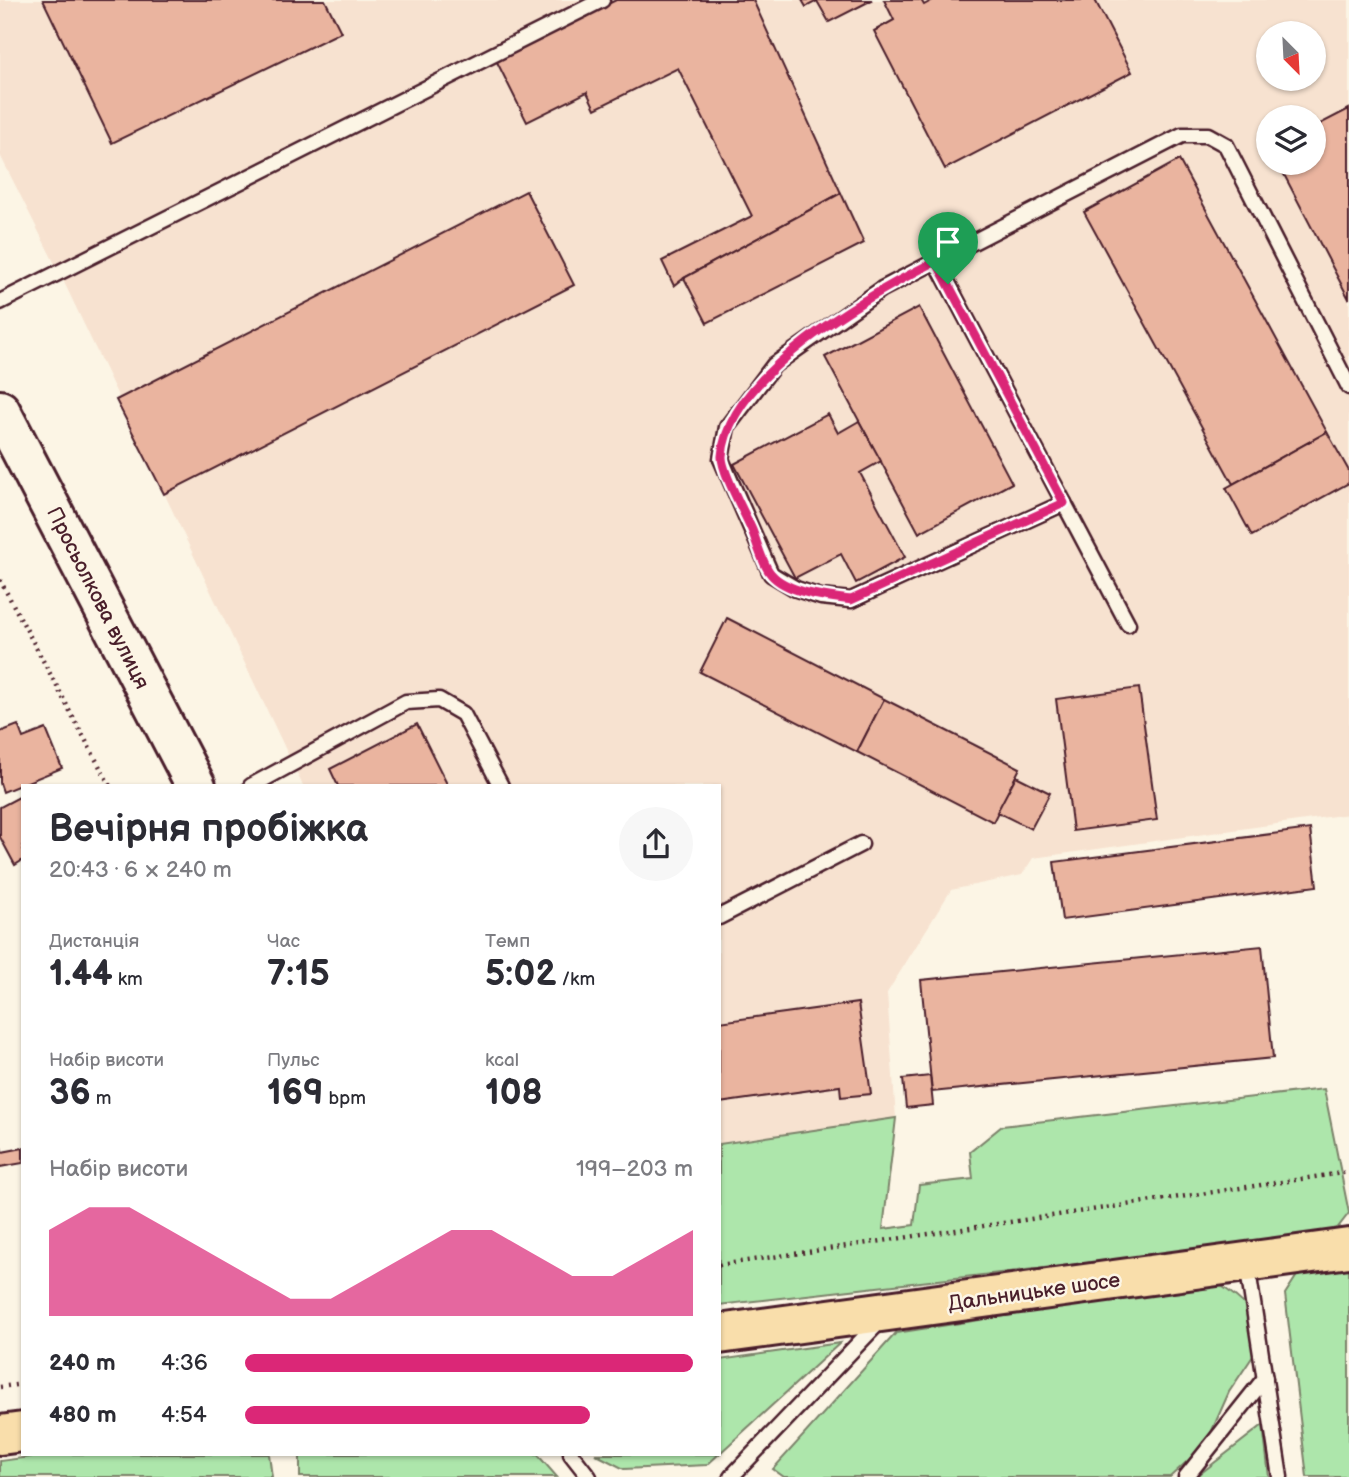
<!DOCTYPE html>
<html lang="uk">
<meta charset="utf-8">
<style>
:root{--surface:#fff;--page:#f7f7f7;--text:#2b2b33;--muted:#7c7c81;--accent:#db2777}
body{margin:0;font-family:"Balsamiq Sans",sans-serif;background:var(--page);color:var(--text);height:100vh;display:flex;flex-direction:column;font-size:26px;white-space:nowrap}
*{box-sizing:border-box;margin:0}
p{font-size:23px;color:var(--muted)}
.icon{flex:none;width:38px;height:38px;fill:none;stroke:currentColor;stroke-width:2;stroke-linecap:round;stroke-linejoin:round}
.map{position:relative;flex:1;overflow:hidden}
.drawer{position:absolute;left:21px;top:784px;width:700px;height:672px;display:flex;flex-direction:column;background:var(--surface);border-radius:0px;box-shadow:0 2px 5px #0004}
.drawer>*{flex:none}
.needle{width:46px;rotate:156deg}
.controls{position:absolute;left:1256px;top:21px;display:grid;gap:14px}
.controls a{display:grid;place-items:center;width:70px;height:70px;border-radius:50%;background:var(--surface);box-shadow:0 2px 5px #0004;font-size:35px}
.pin{position:absolute;display:grid;place-items:center;width:60px;height:60px;color:#fff;margin:-72px -30px;border-radius:50% 50% 50% 0;rotate:-45deg;box-shadow:0 0 7px #0007}
.pin .icon{rotate:45deg}
.round{display:grid;place-items:center;flex:none;width:74px;height:74px;border-radius:37px;background:var(--page)}
.head{display:flex;align-items:center;justify-content:space-between;height:119px;padding:0 28px}
h1{font-size:38px;font-weight:700;line-height:52px}
.figures{display:grid;grid-template-columns:repeat(3,1fr);gap:10px;height:119px;padding:7px 28px}
.figures div{display:grid;align-content:center}
.figures b{font-size:35px;font-weight:700}
.figures small{font-size:19px;font-weight:400}
.figures p{font-size:19px}
.chart{height:196px;padding:14px 28px}
.chart p{display:flex;justify-content:space-between}
.chart svg{width:100%;height:126px;margin-top:7px;fill:var(--accent);opacity:.7}
ul{padding:0 28px;list-style:none;font-size:23px}
li{display:grid;grid-template-columns:112px 84px 1fr;align-items:center;height:52px}
li i{height:18px;border-radius:9px;background:var(--accent)}
.map>svg:first-child{display:block}
.built{fill:#f7e2d0;fill-rule:evenodd}
.green{fill:#ade6ab;stroke:#7c826b;stroke-width:2}
.building{fill:#eab49f;stroke:#4a1f2b;stroke-width:2}
.lines{fill:none;stroke-linecap:round;stroke-linejoin:round}
.lane-casing{stroke:#4a1f2b;stroke-width:19}
.secondary-casing{stroke:#4a1f2b;stroke-width:44}
.primary-casing{stroke:#4a1f2b;stroke-width:44}
.path{stroke:#4a1f2b;stroke-width:4.5;stroke-dasharray:2 5;stroke-linecap:butt}
.lane{stroke:#fcf5e5;stroke-width:14}
.secondary{stroke:#fcf5e5;stroke-width:38}
.primary{stroke:#f9deab;stroke-width:38}
.route-casing{stroke:#fff;stroke-width:14}
.route{stroke:#db2777;stroke-width:9}
.labels{text-anchor:middle;dominant-baseline:central;stroke-width:5;stroke-linejoin:round;paint-order:stroke}
.street-label{font-size:21px;fill:#4a1f2b;stroke:#fcf5e5}
</style>
<div class="map">
<svg width="1349" height="1477" viewBox="0 0 1349 1477">
<rect width="100%" height="100%" fill="#fcf5e5"/>
<filter id="ink" filterUnits="userSpaceOnUse"><feTurbulence type="fractalNoise" baseFrequency=".0143" numOctaves="2"/><feDisplacementMap in="SourceGraphic" scale="14" xChannelSelector="R" yChannelSelector="G"/><feConvolveMatrix kernelMatrix="1 2 1 2 8 2 1 2 1" color-interpolation-filters="sRGB"/></filter>
<g filter="url(#ink)">
<path class="built" d="M0 0H1349V814L1033 858 1022 875 951 890 887 993 896 1118 719 1144V786H303L63 280 0 155ZM1269 33H1314V79H1269ZM1269 117H1314V163H1269Z"/>
<g class="green">
<path d="M1324 1089 1349 1213 1332 1235 719 1305V1144L896 1118 883 1229 914 1225 919 1185 973 1179 970 1152 1002 1126Z"/>
<path d="M1349 1267V1477H1307L1285 1294 1298 1274Z"/>
<path d="M1217 1283C1243 1300 1257 1312 1261 1344L1229 1392 1206 1444 1170 1477H784L773 1469 896 1333Z"/>
<path d="M840 1343 707 1465 624 1469 595 1454H719V1360Z"/>
<path d="M1263 1425 1269 1477H1196Z"/>
<path d="M52 1454H269L272 1477H0V1461Z"/>
<path d="M300 1454H537L557 1477H300Z"/>
</g>
<g class="building">
<path d="M43 0H325L341 32 112 143Z"/>
<path d="M616 0H753L841 193 684 278 674 286 662 261 752 216 678 68 595 109 587 92 527 122 496 60Z"/>
<path d="M802 0H872L829 22 817 1 806 7Z"/>
<path d="M884 0H921L924 5 933 0H1095L1132 72 945 169 874 31 894 20Z"/>
<path d="M1349 109V299L1278 163H1314V127Z"/>
<path d="M1179 160 1327 432 1233 484 1084 212Z"/>
<path d="M526 191 574 285 164 494 116 400Z"/>
<path d="M841 193 864 243 707 323 684 278Z"/>
<path d="M919 307 1012 483 919 533 825 357Z"/>
<path d="M828 414 838 433 859 421 881 461 860 473 905 557 856 583 841 554 795 578 734 464Z"/>
<path d="M1327 432 1349 471V483L1252 536 1226 488Z"/>
<path d="M727 618 884 699 857 752 700 672Z"/>
<path d="M1139 688 1157 820 1073 831 1056 699Z"/>
<path d="M884 699 1020 768 993 822 857 752Z"/>
<path d="M417 724 448 786H338L330 769Z"/>
<path d="M18 725 23 738 46 729 62 768 3 792 0 783V732Z"/>
<path d="M1016 776 1050 793 1031 829 997 812Z"/>
<path d="M23 795V860L15 865 0 837V807Z"/>
<path d="M1310 829 1317 886 1062 920 1054 862Z"/>
<path d="M1262 946 1273 1058 932 1092 921 980Z"/>
<path d="M858 1003 871 1094 841 1097 840 1086 719 1103V1022Z"/>
<path d="M930 1076 933 1105 906 1108 903 1079Z"/>
<path d="M0 1141 2 1152 23 1148V1163L0 1167Z"/>
</g>
<g class="lines">
<g class="lane-casing">
<g id="lane">
<path d="M936 261 882 289 774 365 727 427 721 459 771 574 796 589 821 597 851 600 1064 503"/>
<path d="M0 302 602 0"/>
<path d="M1128 624 936 261 1182 135H1208L1226 145 1349 387"/>
<path d="M251 786 406 702 439 700 463 714 501 786"/>
<path d="M719 917 861 844"/>
<path d="M1247 1264 1280 1477"/>
<path d="M571 1454 589 1477"/>
<path d="M731 1477 882 1319"/>
<path d="M1186 1477 1265 1378"/>
</g>
</g>
<g class="secondary-casing">
<path id="secondary" d="M0 410 196 786"/>
</g>
<g class="primary-casing">
<g id="primary">
<path d="M719 1334 1349 1248"/>
<path d="M0 1435 23 1432"/>
</g>
</g>
<g class="path">
<path d="M0 580 110 786"/>
<path d="M719 1265 1349 1172"/>
<path d="M0 1387 23 1384"/>
</g>
<use href="#lane" class="lane"/>
<use href="#secondary" class="secondary"/>
<use href="#primary" class="primary"/>
</g>
</g>
<g class="lines" filter="url(#ink)">
<g class="route-casing">
<path id="route" d="M936 261 1064 503 851 600C828 597 787 593 771 574 762 564 757 542 752 530 745 513 721 471 722 456 728 374 869 295 936 261Z"/>
</g>
<use href="#route" class="route"/>
</g>
<g class="labels">
<g class="street-label">
<text transform="translate(98 598) rotate(63)">Просьолкова вулиця</text>
<text transform="translate(1034 1292) rotate(-8)">Дальницьке шосе</text>
</g>
</g>
</svg>
<div class="controls">
<a><svg class="needle" viewBox="-14 -14 28 28"><path d="M0-13l5 13h-10z" fill="#e53935"/><path d="M0 13l5-13h-10z" fill="#7c7c81"/></svg></a>
<a><svg class="icon" aria-label="layers" viewBox="0 0 24 24"><path d="M12 4l9 5-9 5-9-5zM3 14l9 5 9-5"/></svg></a>
</div>
<div class="pin" style="left:948px;top:284px;background:#1e9e55"><svg class="icon" aria-label="arrive" viewBox="0 0 24 24"><path d="M6 21V4h12l-3 4 3 4H6"/></svg></div>
<section class="drawer">
<div class="head"><div><h1>Вечірня пробіжка</h1><p>20:43 · 6 × 240 m</p></div><a class="round"><svg class="icon" aria-label="share" viewBox="0 0 24 24"><path d="M12 15V3M7 8l5-5 5 5M5 13v7h14v-7"/></svg></a></div>
<div class="figures">
<div><p>Дистанція</p><b>1.44<small> km</small></b></div>
<div><p>Час</p><b>7:15</b></div>
<div><p>Темп</p><b>5:02<small> /km</small></b></div>
</div>
<div class="figures">
<div><p>Набір висоти</p><b>36<small> m</small></b></div>
<div><p>Пульс</p><b>169<small> bpm</small></b></div>
<div><p>kcal</p><b>108</b></div>
</div>
<div class="chart"><p><span>Набір висоти</span>199–203 m</p>
<svg viewBox="0 0 160 44" preserveAspectRatio="none"><path d="M0 44V14L10 6L20 6L30 14L40 22L50 30L60 38L70 38L80 30L90 22L100 14L110 14L120 22L130 30L140 30L150 22L160 14V44z"/></svg>
</div>
<ul>
<li><b>240 m</b>4:36<i style="width:100%"></i></li>
<li><b>480 m</b>4:54<i style="width:77%"></i></li>
</ul>
</section>
</div>
